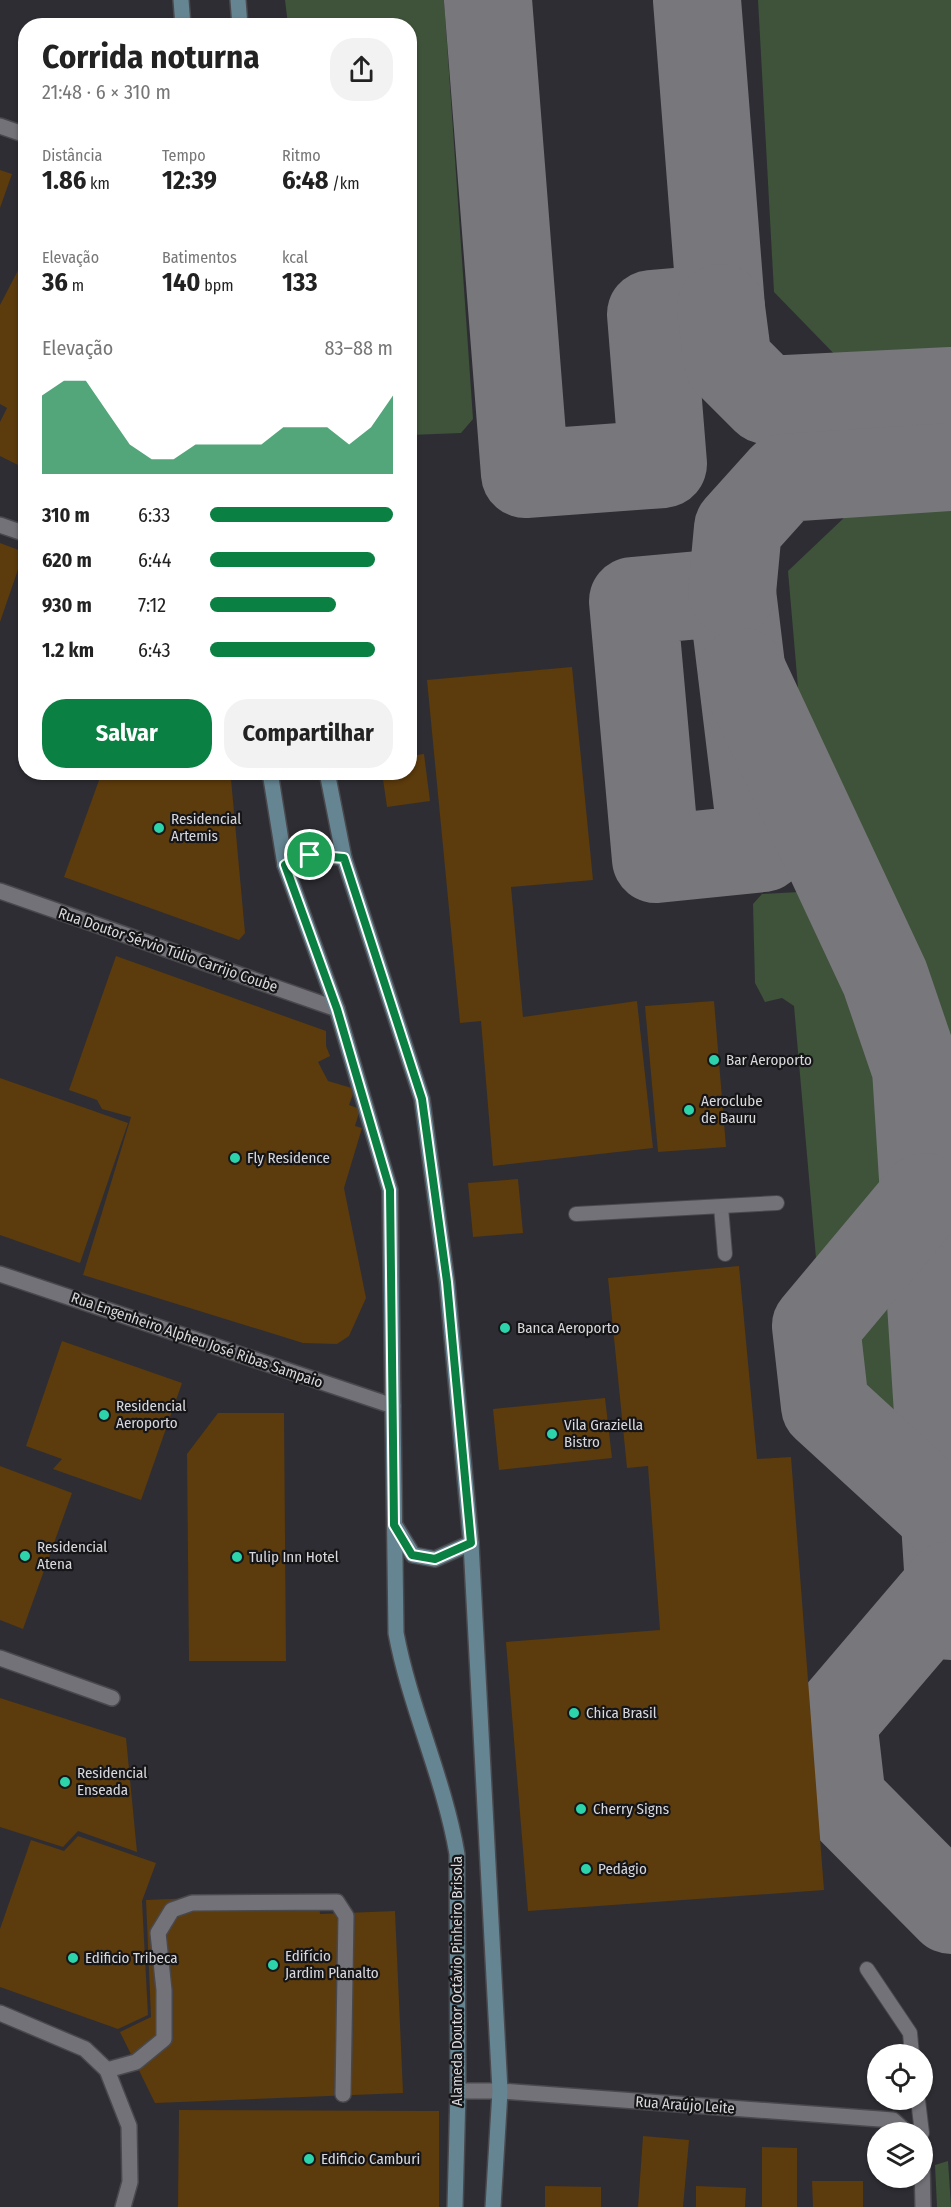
<!DOCTYPE html>
<html lang="pt">
<meta charset="utf-8">
<style>
:root{--surface:#fff;--page:#f2f2f2;--text:#222;--muted:#767676;--accent:#0b8043}
body{margin:0;font-family:"Fira Sans Condensed",sans-serif;background:var(--page);color:var(--text);height:100vh;display:flex;flex-direction:column;font-size:22px;white-space:nowrap}
*{box-sizing:border-box;margin:0}
p{font-size:20px;color:var(--muted)}
.icon{flex:none;width:33px;height:33px;fill:none;stroke:currentColor;stroke-width:2;stroke-linecap:round;stroke-linejoin:round}
.map{position:relative;flex:1;overflow:hidden}
.drawer{position:absolute;left:18px;top:18px;width:399px;height:762px;display:flex;flex-direction:column;background:var(--surface);border-radius:24px;box-shadow:0 2px 4px #0004}
.drawer>*{flex:none}
.controls{position:absolute;left:867px;top:2044px;display:grid;gap:12px}
.controls a{display:grid;place-items:center;width:66px;height:66px;border-radius:50%;background:var(--surface);box-shadow:0 2px 4px #0004;font-size:30px}
.pin{position:absolute;display:grid;place-items:center;width:51px;height:51px;color:#fff;margin:-26px;border:3px solid #fff;border-radius:50%;box-shadow:0 2px 6px #0007}
.round{display:grid;place-items:center;flex:none;width:63px;height:63px;border-radius:24px;background:var(--page)}
.summary{display:flex;align-items:center;justify-content:space-between;height:102px;padding:0 24px}
h1{font-size:33px;font-weight:700;line-height:45px}
.metrics{display:grid;grid-template-columns:repeat(3,1fr);gap:9px;height:102px;padding:6px 24px}
.metrics div{display:grid;align-content:center}
.metrics b{font-size:26px;font-weight:700}
.metrics small{font-size:16px;font-weight:400}
.metrics p{font-size:16px}
.chart{height:168px;padding:12px 24px}
.chart p{display:flex;justify-content:space-between}
.chart svg{width:100%;height:108px;margin-top:6px;fill:var(--accent);opacity:.7}
.cta{display:flex;gap:12px;margin-top:auto;padding:12px 24px}
.cta a{flex:1;height:69px;border-radius:24px;background:var(--accent);color:#fff;font-size:24px;font-weight:700;line-height:69px;text-align:center}
.cta a+a{background:var(--page);color:var(--text)}
ul{padding:0 24px;list-style:none;font-size:20px}
li{display:grid;grid-template-columns:96px 72px 1fr;align-items:center;height:45px}
li i{height:15px;border-radius:8px;background:var(--accent)}
.map>svg:first-child{display:block}
.green{fill:#3e533a}
.lines{fill:none;stroke-linecap:round;stroke-linejoin:round}
.taxiway{stroke:#78777c;stroke-width:88}
.building{fill:#5c3b0c}
.lane-casing{stroke:#49484d;stroke-width:16}
.street-casing{stroke:#49484d;stroke-width:18}
.secondary-casing{stroke:#49484d;stroke-width:18}
.lane{stroke:#737278;stroke-width:14}
.street{stroke:#737278;stroke-width:15}
.secondary{stroke:#658592;stroke-width:15}
.route-casing{stroke:#fff;stroke-width:12}
.route{stroke:#0b8043;stroke-width:8}
.poi-dot{fill:#2dd4ab;stroke:#161618;stroke-width:2}
.labels{text-anchor:middle;dominant-baseline:central;stroke-width:4.5;stroke-linejoin:round;paint-order:stroke}
.poi-label{font-size:15px;fill:#d9d8dc;stroke:#161618;text-anchor:start}
.street-label{font-size:15px;fill:#d9d8dc;stroke:#161618}
</style>
<div class="map">
<svg width="951" height="2207" viewBox="0 0 951 2207">
<rect width="100%" height="100%" fill="#2e2d33"/>
<g class="green">
<path d="M285 0H444L473 419 461 433 410 435V26L288 25Z"/>
<path d="M758 0H951V356L843 363 774 292Z"/>
<path d="M951 509V1277L939 1045 802 734 788 571 847 515Z"/>
<path d="M818 891 828 902 872 989 894 1049 908 1171 904 1191 839 1275 825 1269 816 1258 794 1006 782 998 765 1002 755 983 753 904 762 894Z"/>
<path d="M909 1254 918 1259 925 1468 914 1472 836 1403C828 1385 822 1357 828 1339Z"/>
<path d="M948 2161 951 2207H937L935 2165Z"/>
</g>
<g class="lines">
<g class="taxiway">
<path d="M488 0 525 474 663 464 651 314 721 308 697 0"/>
<path d="M721 308 728 362 766 400 951 391"/>
<path d="M732 592 763 848 656 859 633 601Z"/>
<path d="M732 592 738 528 783 478 951 467"/>
<path d="M742 672 885 978 916 1069 951 1616"/>
<path d="M924 1197 816 1326 825 1406 945 1516"/>
<path d="M949 1585 833 1721 842 1800 951 1910"/>
</g>
</g>
<g class="building">
<path d="M0 170 12 174 0 208Z"/>
<path d="M26 255V469L0 456V422L7 408 0 404V305Z"/>
<path d="M0 543 24 552 0 622Z"/>
<path d="M572 667 593 880 511 887 523 1017 637 1001 653 1148 493 1166 481 1021 460 1023 427 680Z"/>
<path d="M424 754 430 801 387 807 382 772H410V756Z"/>
<path d="M102 772H214L231 779 245 933 239 940 64 877Z"/>
<path d="M116 956 326 1031V1046L330 1056 318 1062 328 1081 355 1089 349 1105 360 1109 355 1126 362 1128 344 1188 366 1298 349 1336 337 1344 303 1343 83 1275 131 1117 102 1109 97 1100 69 1090Z"/>
<path d="M714 1001 726 1147 658 1152 645 1006Z"/>
<path d="M0 1078 128 1123 80 1263 0 1235Z"/>
<path d="M518 1179 523 1233 473 1237 468 1183Z"/>
<path d="M739 1266 757 1459 791 1457 824 1890 528 1911 506 1642 660 1630 648 1466 627 1468 608 1278Z"/>
<path d="M62 1341 182 1383 141 1500 53 1469 62 1459 26 1446Z"/>
<path d="M605 1398 612 1458 499 1470 493 1409Z"/>
<path d="M218 1413H284L286 1661H189L187 1454Z"/>
<path d="M0 1466 72 1493 23 1629 0 1620Z"/>
<path d="M0 1698 126 1738 137 1852 78 1831 63 1847 0 1827Z"/>
<path d="M78 1836 156 1863 142 1901 148 2015 118 2029 0 1987V1929L31 1840 64 1851Z"/>
<path d="M319 1893 320 1914 395 1911 403 2093 155 2103 120 2032 151 2017 146 1900Z"/>
<path d="M179 2110 439 2111V2207H178Z"/>
<path d="M643 2136 689 2140 683 2207H638Z"/>
<path d="M762 2147 797 2148V2207H762Z"/>
<path d="M812 2181H863V2207H813Z"/>
<path d="M545 2186 601 2187V2207H545Z"/>
<path d="M696 2186 746 2188 745 2207H696Z"/>
</g>
<g class="lines">
<g class="lane-casing">
<g id="lane">
<path d="M721 1207 725 1254"/>
<path d="M576 1214 777 1203"/>
<path d="M867 1969 910 2033 912 2055"/>
<path d="M918 2100 922 2133"/>
</g>
</g>
<g class="street-casing">
<g id="street">
<path d="M0 126 26 135"/>
<path d="M0 525 26 534"/>
<path d="M0 891 337 1009"/>
<path d="M0 1274 393 1406"/>
<path d="M0 1658 112 1698"/>
<path d="M0 2013 85 2049 107 2070 129 2126 130 2182 123 2207"/>
<path d="M107 2070 136 2062 164 2039V1990L158 1933 172 1910 192 1903 337 1902 346 1916 343 2094"/>
<path d="M458 2091H500L893 2120 907 2133"/>
<path d="M922 2162 923 2207"/>
</g>
</g>
<g class="secondary-casing">
<g id="secondary">
<path d="M181 0 183 26"/>
<path d="M238 0 240 26"/>
<path d="M270 772 285 865 337 1009 390 1190 396 1633C410 1708 444 1778 457 1854L458 2091 455 2207"/>
<path d="M327 772 344 858 422 1099 447 1283 471 1543 500 2091 493 2207"/>
<path d="M285 865C307 853 319 854 344 858"/>
<path d="M396 1527 413 1555 435 1559 471 1543"/>
</g>
</g>
<use href="#lane" class="lane"/>
<use href="#street" class="street"/>
<use href="#secondary" class="secondary"/>
</g>
<g class="lines">
<g class="route-casing">
<path id="route" d="M310 855 344 858 422 1099 447 1282 471 1543 435 1559 412 1555 394 1525 390 1190 337 1009 285 865 299 857Z"/>
</g>
<use href="#route" class="route"/>
</g>
<g class="poi-dot">
<circle cx="159" cy="828" r="6"/>
<circle cx="714" cy="1060" r="6"/>
<circle cx="689" cy="1110" r="6"/>
<circle cx="235" cy="1158" r="6"/>
<circle cx="505" cy="1328" r="6"/>
<circle cx="104" cy="1415" r="6"/>
<circle cx="552" cy="1434" r="6"/>
<circle cx="25" cy="1556" r="6"/>
<circle cx="237" cy="1557" r="6"/>
<circle cx="574" cy="1713" r="6"/>
<circle cx="65" cy="1782" r="6"/>
<circle cx="581" cy="1809" r="6"/>
<circle cx="586" cy="1869" r="6"/>
<circle cx="73" cy="1958" r="6"/>
<circle cx="273" cy="1965" r="6"/>
<circle cx="309" cy="2159" r="6"/>
</g>
<g class="labels">
<g class="poi-label">
<text x="171" y="819">Residencial<tspan x="171" dy="17">Artemis</tspan></text>
<text x="726" y="1060">Bar Aeroporto</text>
<text x="701" y="1101">Aeroclube<tspan x="701" dy="17">de Bauru</tspan></text>
<text x="247" y="1158">Fly Residence</text>
<text x="517" y="1328">Banca Aeroporto</text>
<text x="116" y="1406">Residencial<tspan x="116" dy="17">Aeroporto</tspan></text>
<text x="564" y="1425">Vila Graziella<tspan x="564" dy="17">Bistro</tspan></text>
<text x="37" y="1547">Residencial<tspan x="37" dy="17">Atena</tspan></text>
<text x="249" y="1557">Tulip Inn Hotel</text>
<text x="586" y="1713">Chica Brasil</text>
<text x="77" y="1773">Residencial<tspan x="77" dy="17">Enseada</tspan></text>
<text x="593" y="1809">Cherry Signs</text>
<text x="598" y="1869">Pedágio</text>
<text x="285" y="1956">Edifício<tspan x="285" dy="17">Jardim Planalto</tspan></text>
<text x="85" y="1958">Edificio Tribeca</text>
<text x="321" y="2159">Edificio Camburi</text>
</g>
<g class="street-label">
<text transform="translate(168 950) rotate(19)">Rua Doutor Sérvio Túlio Carrijo Coube</text>
<text transform="translate(197 1340) rotate(19)">Rua Engenheiro Alpheu José Ribas Sampaio</text>
<text transform="translate(457 1981) rotate(-90)">Alameda Doutor Octávio Pinheiro Brisola</text>
<text transform="translate(685 2105) rotate(4)">Rua Araújo Leite</text>
</g>
</g>
</svg>
<div class="controls">
<a><svg class="icon" aria-label="locate" viewBox="0 0 24 24"><circle cx="12" cy="12" r="6"/><path d="M12 2v4M12 18v4M2 12h4M18 12h4"/></svg></a>
<a><svg class="icon" aria-label="layers" viewBox="0 0 24 24"><path d="M12 4l9 5-9 5-9-5zM3 14l9 5 9-5"/></svg></a>
</div>
<div class="pin" style="left:310px;top:855px;background:#1e9e55"><svg class="icon" aria-label="arrive" viewBox="0 0 24 24"><path d="M6 21V4h12l-3 4 3 4H6"/></svg></div>
<section class="drawer">
<div class="summary"><div><h1>Corrida noturna</h1><p>21:48 · 6 × 310 m</p></div><a class="round"><svg class="icon" aria-label="share" viewBox="0 0 24 24"><path d="M12 15V3M7 8l5-5 5 5M5 13v7h14v-7"/></svg></a></div>
<div class="metrics">
<div><p>Distância</p><b>1.86<small> km</small></b></div>
<div><p>Tempo</p><b>12:39</b></div>
<div><p>Ritmo</p><b>6:48<small> /km</small></b></div>
</div>
<div class="metrics">
<div><p>Elevação</p><b>36<small> m</small></b></div>
<div><p>Batimentos</p><b>140<small> bpm</small></b></div>
<div><p>kcal</p><b>133</b></div>
</div>
<div class="chart"><p><span>Elevação</span>83–88 m</p>
<svg viewBox="0 0 160 44" preserveAspectRatio="none"><path d="M0 44V12L10 6L20 6L30 19L40 32L50 38L60 38L70 32L80 32L90 32L100 32L110 25L120 25L130 25L140 32L150 25L160 12V44z"/></svg>
</div>
<ul>
<li><b>310 m</b>6:33<i style="width:100%"></i></li>
<li><b>620 m</b>6:44<i style="width:90%"></i></li>
<li><b>930 m</b>7:12<i style="width:69%"></i></li>
<li><b>1.2 km</b>6:43<i style="width:90%"></i></li>
</ul>
<div class="cta"><a>Salvar</a><a>Compartilhar</a></div>
</section>
</div>
